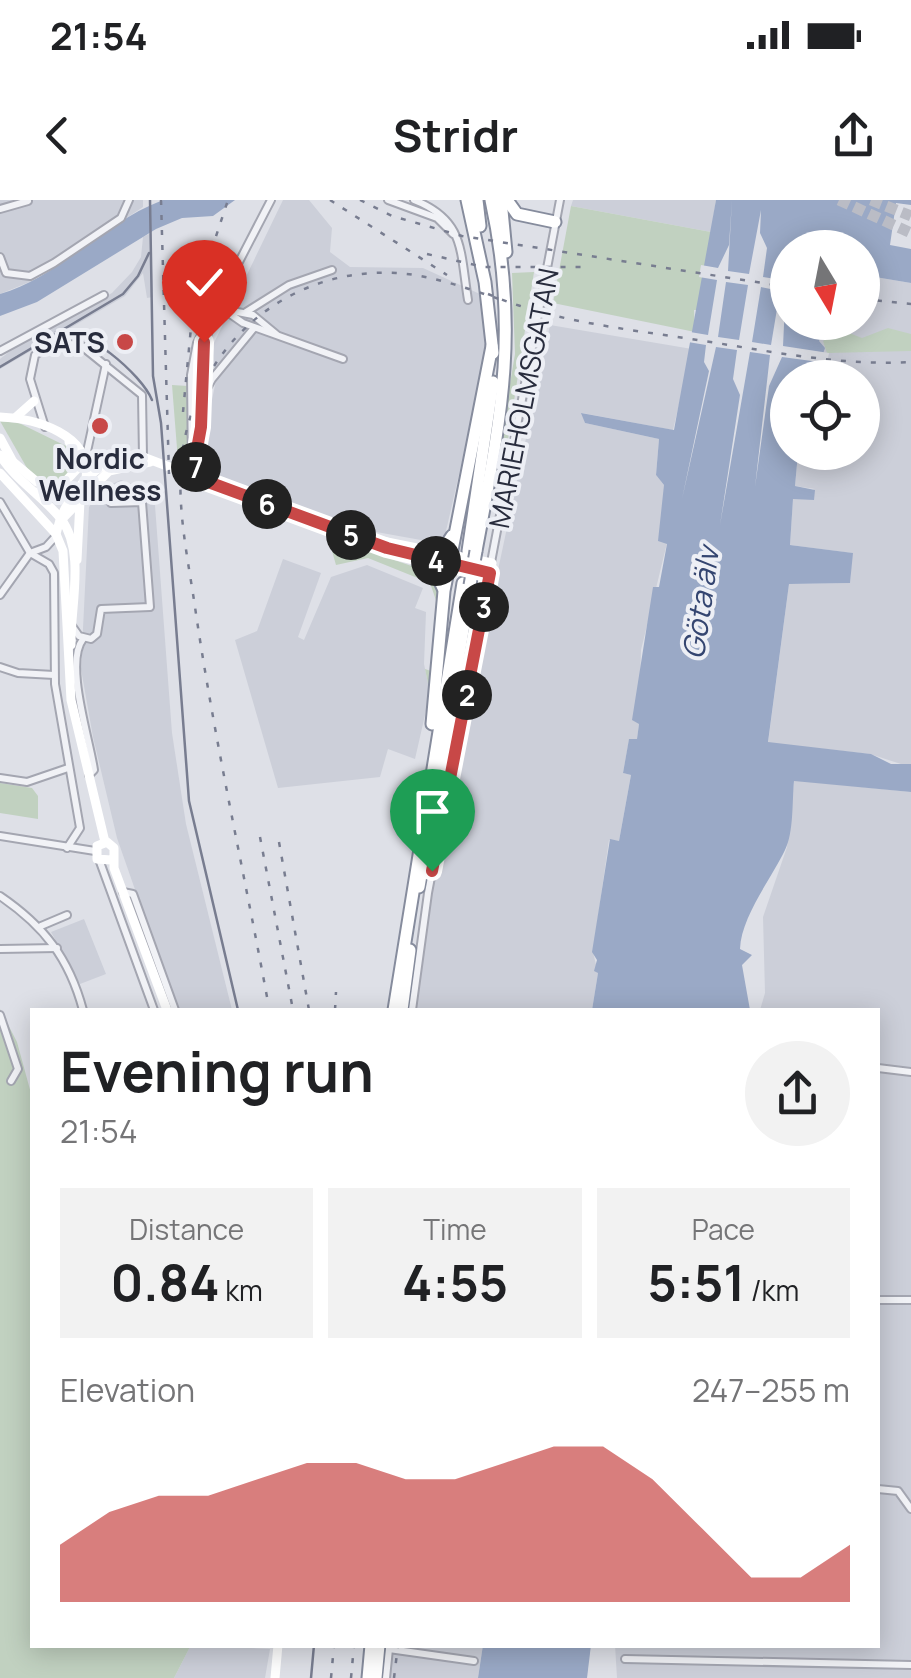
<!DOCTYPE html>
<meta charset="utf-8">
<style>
:root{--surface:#fff;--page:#f2f2f2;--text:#202124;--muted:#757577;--accent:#c84847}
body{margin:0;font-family:Manrope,sans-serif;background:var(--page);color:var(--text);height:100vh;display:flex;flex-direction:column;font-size:38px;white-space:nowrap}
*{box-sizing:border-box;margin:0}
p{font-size:32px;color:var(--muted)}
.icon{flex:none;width:55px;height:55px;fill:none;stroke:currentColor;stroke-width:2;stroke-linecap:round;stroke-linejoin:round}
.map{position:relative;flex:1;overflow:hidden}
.side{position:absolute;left:30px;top:808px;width:850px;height:640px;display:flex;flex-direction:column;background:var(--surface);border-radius:0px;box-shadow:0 5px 25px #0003}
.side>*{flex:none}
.needle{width:65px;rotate:170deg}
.buttons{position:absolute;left:770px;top:30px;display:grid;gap:20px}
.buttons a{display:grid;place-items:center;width:110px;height:110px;border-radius:50%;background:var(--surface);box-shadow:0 5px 25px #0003;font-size:50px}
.pin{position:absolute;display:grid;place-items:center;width:85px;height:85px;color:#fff;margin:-102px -42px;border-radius:50% 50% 50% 0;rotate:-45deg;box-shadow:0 0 10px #0007}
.pin .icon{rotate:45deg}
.km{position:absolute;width:50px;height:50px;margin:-25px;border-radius:50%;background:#222;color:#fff;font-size:28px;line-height:50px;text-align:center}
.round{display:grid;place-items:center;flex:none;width:105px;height:105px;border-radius:52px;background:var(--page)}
.headline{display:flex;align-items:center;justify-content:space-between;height:170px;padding:0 30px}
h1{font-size:55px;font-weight:700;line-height:75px}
.metrics{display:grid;grid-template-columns:repeat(3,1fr);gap:15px;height:170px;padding:10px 30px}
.metrics div{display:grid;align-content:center;border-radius:0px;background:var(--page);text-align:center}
.metrics b{font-size:50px;font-weight:700}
.metrics small{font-size:28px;font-weight:400}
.metrics p{font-size:28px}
.chart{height:280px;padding:20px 30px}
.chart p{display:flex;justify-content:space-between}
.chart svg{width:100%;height:180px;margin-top:10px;fill:var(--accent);opacity:.7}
.status{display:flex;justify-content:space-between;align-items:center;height:70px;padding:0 50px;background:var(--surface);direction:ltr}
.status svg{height:28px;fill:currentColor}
header{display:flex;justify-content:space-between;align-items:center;height:130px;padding:0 30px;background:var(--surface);font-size:45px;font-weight:700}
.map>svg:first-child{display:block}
.built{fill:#cccfd9}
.green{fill:#c1d1c0}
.water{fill:#9aa9c6}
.pier{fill:#dee0e7;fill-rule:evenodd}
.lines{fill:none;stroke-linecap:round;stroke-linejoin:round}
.highway-tunnel{stroke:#babcc5;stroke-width:11;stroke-dasharray:11 5.5;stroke-linecap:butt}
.street-casing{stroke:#a4a6b1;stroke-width:10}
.highway-casing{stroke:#868c9d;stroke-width:15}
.street{stroke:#f1f2f6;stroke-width:6}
.secondary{stroke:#fff;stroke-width:9}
.highway{stroke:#fff;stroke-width:11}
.tram{stroke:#787d90;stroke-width:2.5}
.rail{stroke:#787d90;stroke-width:2.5;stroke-dasharray:5 10;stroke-linecap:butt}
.highway-bridge-casing{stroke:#868c9d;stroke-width:15;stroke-linecap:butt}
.highway-bridge{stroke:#fff;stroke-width:11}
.route-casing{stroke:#fff;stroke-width:20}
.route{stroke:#c84847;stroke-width:12}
.poi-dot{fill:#c84847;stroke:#edeff5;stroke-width:4}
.labels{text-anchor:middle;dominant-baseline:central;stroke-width:8;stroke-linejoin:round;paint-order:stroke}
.poi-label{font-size:28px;font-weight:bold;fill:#282c3d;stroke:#edeff5;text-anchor:end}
.street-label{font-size:28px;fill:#282c3d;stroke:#edeff5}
.water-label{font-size:30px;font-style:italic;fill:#344570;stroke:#edeff5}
</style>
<div class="status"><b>21:54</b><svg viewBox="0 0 49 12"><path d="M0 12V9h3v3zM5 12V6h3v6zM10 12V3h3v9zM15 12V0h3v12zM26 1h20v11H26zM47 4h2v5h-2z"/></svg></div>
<header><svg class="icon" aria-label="back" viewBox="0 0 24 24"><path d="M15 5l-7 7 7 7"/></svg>Stridr<svg class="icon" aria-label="share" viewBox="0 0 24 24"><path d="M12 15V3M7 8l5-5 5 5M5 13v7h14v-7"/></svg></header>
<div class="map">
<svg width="911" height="1478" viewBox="0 0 911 1478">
<rect width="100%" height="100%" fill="#dee0e7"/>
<g class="built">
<path d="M0 0H143V7L32 81 0 94Z"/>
<path d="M283 0H309L332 28 330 52 350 67 423 68 482 95 485 144 481 179 443 344 332 324 206 272 204 240 216 180 212 147Z"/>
<path d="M573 0H716L711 32 571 6Z"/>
<path d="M151 33 153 97 147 98 143 73 125 96 0 169V159L14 148 112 93 132 72 141 57 143 37Z"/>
<path d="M863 75 911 83V564L904 565 870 554 768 543 789 384 850 383 852 353 790 345 793 298 815 289 795 286 798 253 862 252V178L815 177 819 141 827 123 862 122Z"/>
<path d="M550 125 692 149 673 230 582 213 585 223 659 239 656 275 664 285 667 343 641 450 639 524 637 540H629L623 573 631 575 619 641 609 640 593 752 598 773 592 810H414L434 672Z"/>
<path d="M121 280 154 292 172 533 186 624 232 810H177L117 638 93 537 81 469 89 307 101 289Z"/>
<path d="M283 359 321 373 298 437 304 440 331 377 367 365 423 388 415 408 426 412 424 464 430 493 415 559 388 549 380 577 278 588 235 440 257 431Z"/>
<path d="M794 580 911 592V1478H617L615 1445H878V810H760L765 793 763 717 787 647Z"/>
<path d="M84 719 106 774 80 784 51 732Z"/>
<path d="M191 1445 270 1449 265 1478H174Z"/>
<path d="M391 1445H483L478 1478H388Z"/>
</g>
<g class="green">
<path d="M571 6 711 32 699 110H694L695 132 553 103Z"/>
<path d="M534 72 505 259 503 268 496 267 515 154 512 73Z"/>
<path d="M834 123H845L849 133 862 138 888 128 911 134V151L827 153 823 141 832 135Z"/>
<path d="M172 185 188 186 191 223 185 263 178 261Z"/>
<path d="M0 221 19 223 68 247 74 265C61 285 49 284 31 275Z"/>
<path d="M342 342 429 372 440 391 430 493 425 469 431 471 437 403 430 383 368 358 336 365 332 351Z"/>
<path d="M0 583 32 588 38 596V619L0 613Z"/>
<path d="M0 809 17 842 32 897V1445H191L174 1478H0Z"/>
</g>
<g class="water">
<path d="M163 0H235L213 16 182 18 156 29 37 102 0 116V94C61 76 104 22 163 0Z"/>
<path d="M716 0H911V5L896 3 890 45 911 49V83L863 75 862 48H788V122L827 123 819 141 825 148 815 177 788 178V252L798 253 795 286 815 290 814 300 793 299 790 345 853 353 850 383 789 384 768 542 871 554 891 564H911V592L794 581C792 601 794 632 785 650 771 679 741 717 740 749L752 755 742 765 750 810H592L598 773 594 771 597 760 592 752 610 639 619 641 631 575 623 573 629 539H637L639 524 632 520 653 387H659L667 344 658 341 664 285 656 275 659 239 585 223 581 213 674 230Z"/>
<path d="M483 1445H591L587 1478H478Z"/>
</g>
<path class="pier" d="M732 0 728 71 749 74 761 10 760 33 767 48 763 77 782 80 787 62 783 146 829 153 827 163 782 157 769 186 755 287 770 155 750 152 720 325 740 195 733 179 737 150 716 147 682 299 709 171 704 162 706 145 688 142 690 132 708 135 717 80 699 77 701 65 718 68 729 45ZM726 82 748 85 739 140 718 137ZM761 87 780 91 771 145 752 142Z"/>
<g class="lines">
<g class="highway-tunnel">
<path d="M839 0 911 33"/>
<path d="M871 0 911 16"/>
</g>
<g class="street-casing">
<g id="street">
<path d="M388 0 437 18 453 34"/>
<path d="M414 0C465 20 460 51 468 100"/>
<path d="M0 9 28 1"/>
<path d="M0 57 6 73 30 76 54 63 121 18 129 0"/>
<path d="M220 107 243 123 343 159"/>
<path d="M227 110 253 115 276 134"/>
<path d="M246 112 289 85 332 70"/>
<path d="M0 151 104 95"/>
<path d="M203 196 212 179 254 128"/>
<path d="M45 227 30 179 35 155 52 145 79 144 142 195 143 257"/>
<path d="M86 256 106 164"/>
<path d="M192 275 191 175 197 143 271 0"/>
<path d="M193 275 202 207 201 152 221 98"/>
<path d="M0 302 30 353 49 364 54 373 55 484 80 628 67 648"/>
<path d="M0 395 30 353 46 347 56 336"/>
<path d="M72 426 79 436 91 439 97 434 101 409 150 407 142 302 111 303"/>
<path d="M83 439C64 463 90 540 94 570L89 575"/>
<path d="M0 467 18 473 54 475"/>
<path d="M0 578 27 582 68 568"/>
<path d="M0 636 95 651"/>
<path d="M100 662 154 810"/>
<path d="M123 692 133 694 175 810"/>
<path d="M0 696C44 726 69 758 83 810"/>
<path d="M41 726 67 715"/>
<path d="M0 749 57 748"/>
<path d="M412 810 428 693 560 0"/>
<path d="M0 815 18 869 11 881"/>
<path d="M878 868 911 872"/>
<path d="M878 1100H911"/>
<path d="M878 1289 898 1291 911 1309"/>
<path d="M389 1449 474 1461"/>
<path d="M625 1459 911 1465"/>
<path d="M386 1478 389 1449"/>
</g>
</g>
<g class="highway-casing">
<g id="highway">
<path d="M467 0 485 82 493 153"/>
<path d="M477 0 480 26"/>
<path d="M501 0 506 52"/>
<path d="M507 0 517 14 555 22"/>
<path d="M433 351 444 348 452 336"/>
<path d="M468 351 493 182"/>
<path d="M476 351C500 222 520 132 491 0"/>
<path d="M410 354 434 369 443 388"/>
<path d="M432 524 444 391 492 146"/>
<path d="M419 687 465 419"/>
<path d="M394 810 463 383"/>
<path d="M402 810 410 750"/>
<path d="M368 1478 371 1445"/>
<path d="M376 1478 379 1445"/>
</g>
</g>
<use href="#street" class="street"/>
<g class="secondary">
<path d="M0 217C36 218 92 235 86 278"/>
<path d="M16 217 34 201"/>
<path d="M0 238 13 262"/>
<path d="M0 255C15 280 43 296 61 319 86 352 70 407 71 445"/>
<path d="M12 261 37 282 61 286 78 268V254L69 242"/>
<path d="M0 273 56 334 63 351 71 500 105 642"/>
<path d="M37 292 58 296 79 287"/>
<path d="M63 318 109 271 150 262"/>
<path d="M56 334C65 295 96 257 138 255L342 333 492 363"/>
<path d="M373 341 490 373"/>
<path d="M77 360 80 301"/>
<path d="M111 660 97 659V646L107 642 114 648V668L167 810"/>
<path d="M275 1478 278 1445"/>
</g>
<use href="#highway" class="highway"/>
<g class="tram">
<path d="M150 0 153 176 161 223 189 601 238 810"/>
<path d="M56 132C84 124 142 175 152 200"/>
<path d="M0 167 123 94 138 76 149 53"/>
<path d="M311 1478 314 1445"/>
</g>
<g class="rail">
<path d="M161 0 169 274"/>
<path d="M330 0 447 75"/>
<path d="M360 0 392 16 462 36 788 87"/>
<path d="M427 54 484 67H586"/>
<path d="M488 94C554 122 627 129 698 140 769 151 839 166 911 162"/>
<path d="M862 99 911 104"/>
<path d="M183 212 193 106 228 0"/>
<path d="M260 637 293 810"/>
<path d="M279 642 309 810"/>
<path d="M267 797C243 667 214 538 195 407 188 359 176 305 182 256 195 148 285 67 396 73 431 75 466 88 499 99"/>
<path d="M335 810 336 792"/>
<path d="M331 1478 334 1445"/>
<path d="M351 1478 354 1445"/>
<path d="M394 1478 398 1445"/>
</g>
<g class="highway-bridge-casing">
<path id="highway-bridge" d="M470 385 476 351"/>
</g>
<use href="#highway-bridge" class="highway-bridge"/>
</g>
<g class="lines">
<g class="route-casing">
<path id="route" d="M204 142 201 227 192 276 387 348 490 373 432 671"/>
</g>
<use href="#route" class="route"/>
</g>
<g class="poi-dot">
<circle cx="125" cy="142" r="10"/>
<circle cx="100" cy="226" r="10"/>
</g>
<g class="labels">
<g class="poi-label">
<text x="105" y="142">SATS</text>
<text x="100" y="258" text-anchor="middle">Nordic<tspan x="100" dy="32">Wellness</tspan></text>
</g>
<g class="street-label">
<text transform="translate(523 198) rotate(-79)">MARIEHOLMSGATAN</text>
</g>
<g class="water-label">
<text transform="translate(700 403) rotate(-82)">Göta älv</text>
</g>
</g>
</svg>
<div class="buttons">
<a><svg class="needle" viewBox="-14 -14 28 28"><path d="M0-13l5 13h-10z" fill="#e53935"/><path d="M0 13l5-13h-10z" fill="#757577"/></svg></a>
<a><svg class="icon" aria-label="locate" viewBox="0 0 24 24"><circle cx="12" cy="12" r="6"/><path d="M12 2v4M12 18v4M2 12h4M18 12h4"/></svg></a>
</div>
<div class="pin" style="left:432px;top:671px;background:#1e9e55"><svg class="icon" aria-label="arrive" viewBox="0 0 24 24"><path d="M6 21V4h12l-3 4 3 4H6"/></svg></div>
<div class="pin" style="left:204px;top:142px;background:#d93025"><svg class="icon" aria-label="check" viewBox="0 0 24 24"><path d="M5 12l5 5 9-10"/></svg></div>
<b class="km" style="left:467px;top:495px">2</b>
<b class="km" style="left:484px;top:407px">3</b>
<b class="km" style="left:436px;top:361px">4</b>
<b class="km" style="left:351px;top:335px">5</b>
<b class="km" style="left:267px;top:304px">6</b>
<b class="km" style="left:196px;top:267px">7</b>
<section class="side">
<div class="headline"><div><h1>Evening run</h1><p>21:54</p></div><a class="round"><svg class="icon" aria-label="share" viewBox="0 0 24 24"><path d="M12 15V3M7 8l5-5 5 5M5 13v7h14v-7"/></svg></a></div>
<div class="metrics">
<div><p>Distance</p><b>0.84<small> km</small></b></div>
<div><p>Time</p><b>4:55</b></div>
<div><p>Pace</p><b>5:51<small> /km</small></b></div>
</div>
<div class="chart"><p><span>Elevation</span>247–255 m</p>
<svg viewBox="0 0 160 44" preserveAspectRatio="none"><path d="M0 44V30L10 22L20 18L30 18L40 14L50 10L60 10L70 14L80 14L90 10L100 6L110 6L120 14L130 26L140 38L150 38L160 30V44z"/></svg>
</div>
</section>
</div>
